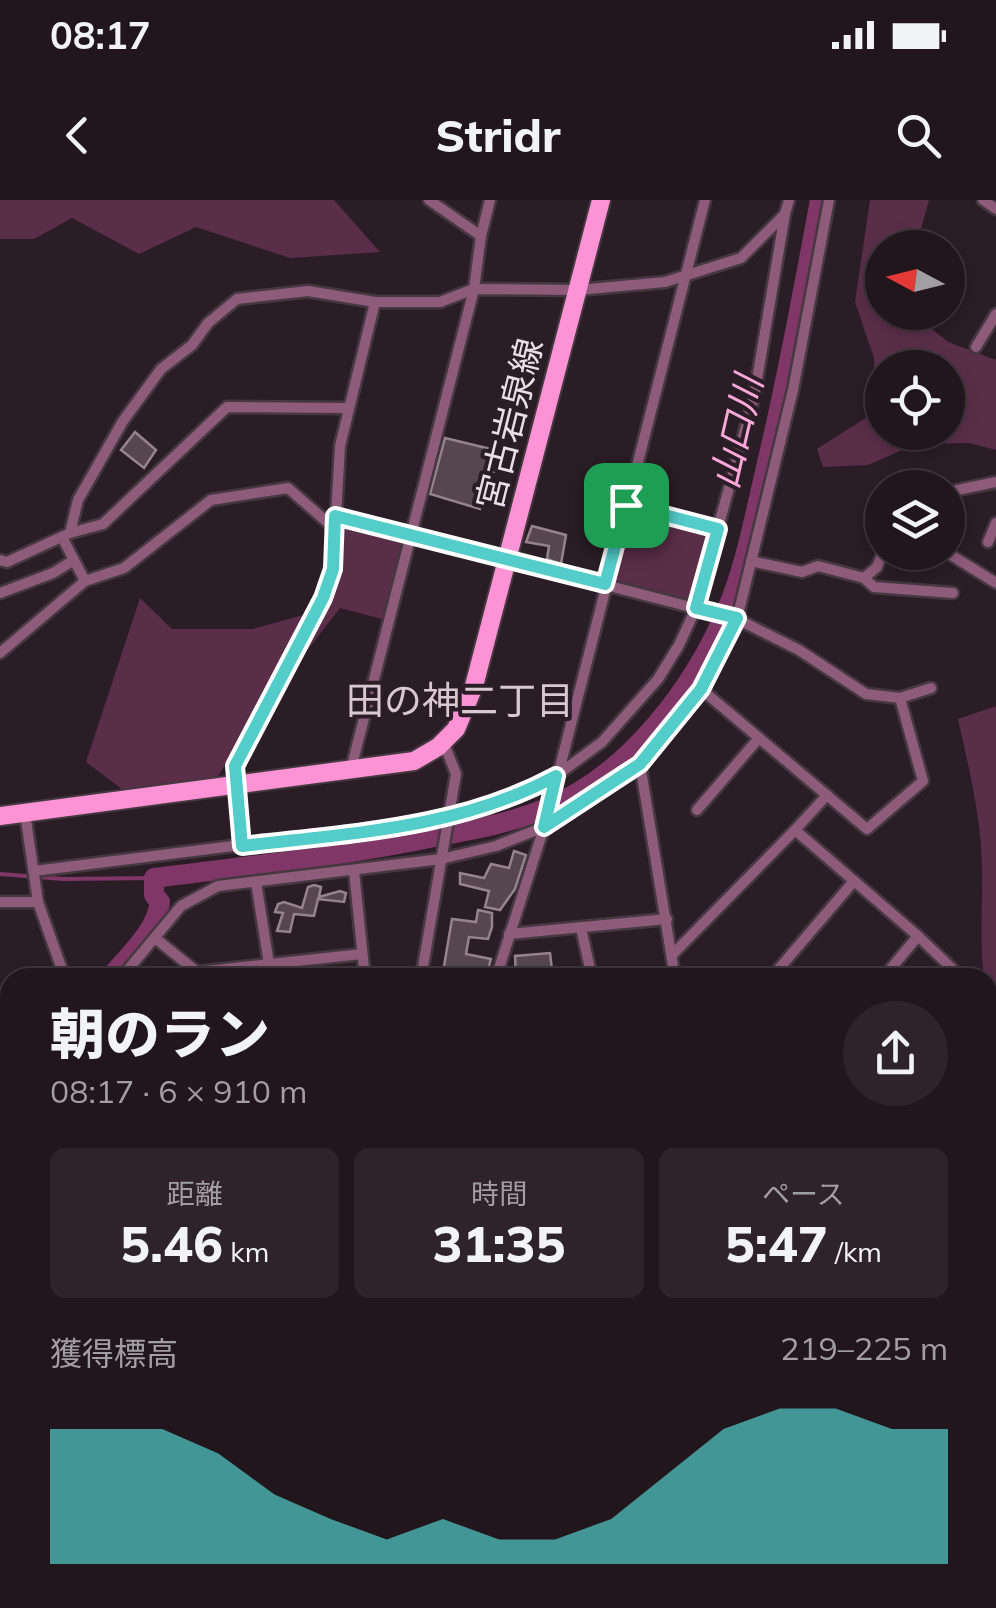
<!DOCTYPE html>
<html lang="ja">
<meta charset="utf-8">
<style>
:root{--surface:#20161c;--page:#2d2329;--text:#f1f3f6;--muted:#a29fa3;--line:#3d353b;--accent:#53cdca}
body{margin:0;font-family:Mulish,"Noto Sans JP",sans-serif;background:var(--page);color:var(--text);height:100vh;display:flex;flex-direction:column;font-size:38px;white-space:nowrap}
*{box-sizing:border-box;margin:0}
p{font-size:32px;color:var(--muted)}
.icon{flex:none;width:55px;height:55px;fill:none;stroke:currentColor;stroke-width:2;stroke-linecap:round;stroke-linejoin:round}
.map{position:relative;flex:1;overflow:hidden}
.side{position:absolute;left:0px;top:768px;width:998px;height:642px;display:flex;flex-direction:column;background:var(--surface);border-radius:30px 30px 0 0;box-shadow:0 5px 15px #0003,0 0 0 2px var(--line)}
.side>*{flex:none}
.needle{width:65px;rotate:277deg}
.fabs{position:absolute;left:865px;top:30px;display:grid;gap:20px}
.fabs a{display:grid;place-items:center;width:100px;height:100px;border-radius:50%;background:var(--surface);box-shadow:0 5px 15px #0003,0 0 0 2px var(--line);font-size:50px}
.pin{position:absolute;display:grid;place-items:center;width:85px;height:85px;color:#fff;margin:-42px;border-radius:20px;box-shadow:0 5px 15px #0006}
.round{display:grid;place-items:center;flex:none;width:105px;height:105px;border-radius:52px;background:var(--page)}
.overview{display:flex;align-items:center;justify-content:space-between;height:170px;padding:0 50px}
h1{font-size:55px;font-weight:800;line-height:75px}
.metrics{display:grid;grid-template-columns:repeat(3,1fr);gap:15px;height:170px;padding:10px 50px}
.metrics div{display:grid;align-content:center;border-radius:15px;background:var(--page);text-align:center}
.metrics b{font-size:50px;font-weight:800}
.metrics small{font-size:28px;font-weight:400}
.metrics p{font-size:28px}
.chart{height:280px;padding:20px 50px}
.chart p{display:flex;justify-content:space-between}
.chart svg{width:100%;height:180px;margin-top:10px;fill:var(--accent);opacity:.7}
.status{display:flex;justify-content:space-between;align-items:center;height:70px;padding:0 50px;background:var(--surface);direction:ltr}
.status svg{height:28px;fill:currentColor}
header{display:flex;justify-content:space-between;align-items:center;height:130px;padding:0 50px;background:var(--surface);font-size:45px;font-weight:800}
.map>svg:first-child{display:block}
.green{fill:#5a2e49;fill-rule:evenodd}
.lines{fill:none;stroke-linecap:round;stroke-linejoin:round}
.stream{stroke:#803767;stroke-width:4}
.river{stroke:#803767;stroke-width:20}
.building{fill:#56474f;stroke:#95848e;stroke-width:2.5}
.minor-casing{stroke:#453840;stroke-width:15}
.primary-casing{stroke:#453840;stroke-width:22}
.minor{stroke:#8e5b7a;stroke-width:10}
.primary{stroke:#fd92d4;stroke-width:18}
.rail-casing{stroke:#c8bec3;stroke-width:8}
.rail{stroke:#2a1d25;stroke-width:4;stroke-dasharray:11;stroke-linecap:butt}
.route-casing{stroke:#fff;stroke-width:20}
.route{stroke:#53cdca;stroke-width:12}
.labels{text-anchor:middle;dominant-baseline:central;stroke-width:8;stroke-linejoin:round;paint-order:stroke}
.street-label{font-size:35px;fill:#e9dfe4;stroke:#2a1d25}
.water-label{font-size:38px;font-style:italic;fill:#fba7da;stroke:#2a1d25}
.neighbourhood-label{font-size:38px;fill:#d9c7d1;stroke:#2a1d25}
</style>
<div class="status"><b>08:17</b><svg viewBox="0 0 49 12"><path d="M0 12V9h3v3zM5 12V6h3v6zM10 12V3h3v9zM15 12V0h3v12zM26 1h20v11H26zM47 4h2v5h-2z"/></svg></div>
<header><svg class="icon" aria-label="back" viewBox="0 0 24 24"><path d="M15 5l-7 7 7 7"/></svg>Stridr<svg class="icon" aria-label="search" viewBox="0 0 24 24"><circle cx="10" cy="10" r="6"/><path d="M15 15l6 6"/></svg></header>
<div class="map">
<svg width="996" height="1408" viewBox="0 0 996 1408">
<rect width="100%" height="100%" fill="#2a1d25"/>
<g class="green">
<path d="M0 0H334L380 52 290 58 196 27 139 54 72 18 34 39H0Z"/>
<path d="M870 0H929L916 47 882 48V112L912 113 948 142 996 160V250L969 243 916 244 868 265 823 267 817 249 875 212 874 158 855 102ZM882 168H948V232H882Z"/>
<path d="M630 310 713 333 693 403 612 382Z"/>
<path d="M343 323 403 339 382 419 340 408 261 510 218 576 127 593 86 562 140 398 172 429H253L331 407 327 405 340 370Z"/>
<path d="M996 506V863L988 778 984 777C979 740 983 705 982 667 981 617 969 568 958 519Z"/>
<path d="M996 875V1104L988 1098V882Z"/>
<path d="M639 1400H861L860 1408H632Z"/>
</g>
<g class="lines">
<path class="stream" d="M0 674 63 679 154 678"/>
<g class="river">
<path d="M110 778C128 755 156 732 160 702L154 695V678C249 666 345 656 439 636 476 629 515 622 549 607 630 573 695 486 728 407 745 366 754 319 764 276 786 184 803 92 820 0"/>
<path d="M0 948 10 939"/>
</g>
</g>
<g class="building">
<path d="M135 232 156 250 144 268 121 250Z"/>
<path d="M445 238 503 252 498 271 492 272 480 309 430 294Z"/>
<path d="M532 326 566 335 561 364 547 359 549 346 526 342Z"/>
<path d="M514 651 526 655 515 689 500 710 485 707 489 691 460 684V673L484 678 491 664 509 668Z"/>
<path d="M314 685 321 687 319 697 340 691 346 693 344 702 318 699 314 716 294 714 290 732 277 731 283 713 275 712 278 704 284 702 302 708 308 687Z"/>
<path d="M478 710 492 713V727L488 739 469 737 466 754 491 759 487 773 463 770 462 778H442L452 719 476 722Z"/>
<path d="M550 753 553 778H516L515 756Z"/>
</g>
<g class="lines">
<g class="minor-casing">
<g id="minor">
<path d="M429 0 481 36"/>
<path d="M983 0 996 9"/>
<path d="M976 147 996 114"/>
<path d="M948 292 996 282"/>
<path d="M626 305 718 329"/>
<path d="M335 315 737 419 799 450 866 494 900 498 931 488"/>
<path d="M70 333 78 300 123 221 161 169 192 145 208 123 237 99 308 91 375 102H440L474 89 578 90 665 82 741 58 785 14 789 0"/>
<path d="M988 342 996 323"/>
<path d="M946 352 996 383"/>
<path d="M0 360 7 362 70 333 103 324 227 207 348 208"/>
<path d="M751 361 802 372 818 366 864 378 877 367 883 352"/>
<path d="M864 378 874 387 953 393"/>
<path d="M85 381 124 368 211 300 288 288 335 329"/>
<path d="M0 393 53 373 74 360"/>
<path d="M0 453 85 381 62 337"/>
<path d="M701 489 867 629 923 581 900 498"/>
<path d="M640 564 675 778"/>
<path d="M351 569 474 89 481 36 490 0"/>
<path d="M827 595 795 630 918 736 883 778"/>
<path d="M697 610 759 538"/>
<path d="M25 613 38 702 65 778"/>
<path d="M242 646 235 566 323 398 333 369 340 246 375 102"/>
<path d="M34 671 448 619 524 593 556 576 602 542 658 479 679 445 696 408 754 197 785 14"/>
<path d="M354 671 365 778"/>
<path d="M256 682 269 764"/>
<path d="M0 702H38"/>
<path d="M581 728 592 778"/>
<path d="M509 734 667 719"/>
<path d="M918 736 962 778"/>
<path d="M155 738 197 772 362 754"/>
<path d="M672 755 795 630"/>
<path d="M121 778 181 706 218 686 441 659 496 646 544 627 640 564 701 489 737 419 793 190 829 0"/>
<path d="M421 778 456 574 443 541"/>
<path d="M496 778 547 618 705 0"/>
<path d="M771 778 854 681"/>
<path d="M0 840 10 867"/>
<path d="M0 931 10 919"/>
<path d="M0 1018 10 1034"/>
<path d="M988 1169 995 1179H988"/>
<path d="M160 1400 167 1408"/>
<path d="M216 1400 225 1408"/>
<path d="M293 1400 294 1408"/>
</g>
</g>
<g class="primary-casing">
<path id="primary" d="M0 616 414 561 438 547 456 529 474 486 601 0"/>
</g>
<use href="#minor" class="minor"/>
<use href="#primary" class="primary"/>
<g class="rail-casing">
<path id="rail" d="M0 1211H10"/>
</g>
<use href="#rail" class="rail"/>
</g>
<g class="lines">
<g class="route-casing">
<path id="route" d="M626 305 718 329 696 408 737 418 701 489 640 564 544 627 556 576C458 629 350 633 242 646L235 566 323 398 333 369 335 316 605 384Z"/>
</g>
<use href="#route" class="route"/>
</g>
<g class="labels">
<g class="street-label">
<text transform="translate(509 224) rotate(-76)">宮古岩泉線</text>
</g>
<g class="water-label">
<text transform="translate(736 232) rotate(-77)">山口川</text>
</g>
<g class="neighbourhood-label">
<text x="460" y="500">田の神二丁目</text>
</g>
</g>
</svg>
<div class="fabs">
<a><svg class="needle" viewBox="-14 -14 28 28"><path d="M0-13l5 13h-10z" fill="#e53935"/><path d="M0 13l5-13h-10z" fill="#a29fa3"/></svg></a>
<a><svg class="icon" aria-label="locate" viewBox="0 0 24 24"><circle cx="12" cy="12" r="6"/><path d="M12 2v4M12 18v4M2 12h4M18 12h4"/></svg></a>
<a><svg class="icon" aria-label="layers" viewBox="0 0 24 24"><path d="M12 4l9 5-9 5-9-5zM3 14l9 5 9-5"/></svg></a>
</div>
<div class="pin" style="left:626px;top:305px;background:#1e9e55"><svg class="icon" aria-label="arrive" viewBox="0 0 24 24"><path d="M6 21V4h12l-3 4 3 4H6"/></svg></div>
<section class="side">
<div class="overview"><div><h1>朝のラン</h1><p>08:17 · 6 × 910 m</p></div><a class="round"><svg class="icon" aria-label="share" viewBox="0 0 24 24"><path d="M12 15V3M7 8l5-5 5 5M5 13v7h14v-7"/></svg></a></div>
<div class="metrics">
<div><p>距離</p><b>5.46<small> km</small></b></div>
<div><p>時間</p><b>31:35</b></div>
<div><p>ペース</p><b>5:47<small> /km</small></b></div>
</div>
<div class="chart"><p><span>獲得標高</span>219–225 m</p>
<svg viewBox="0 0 160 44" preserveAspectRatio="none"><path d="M0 44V11L10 11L20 11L30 17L40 27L50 33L60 38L70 33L80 38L90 38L100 33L110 22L120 11L130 6L140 6L150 11L160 11V44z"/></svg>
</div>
</section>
</div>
